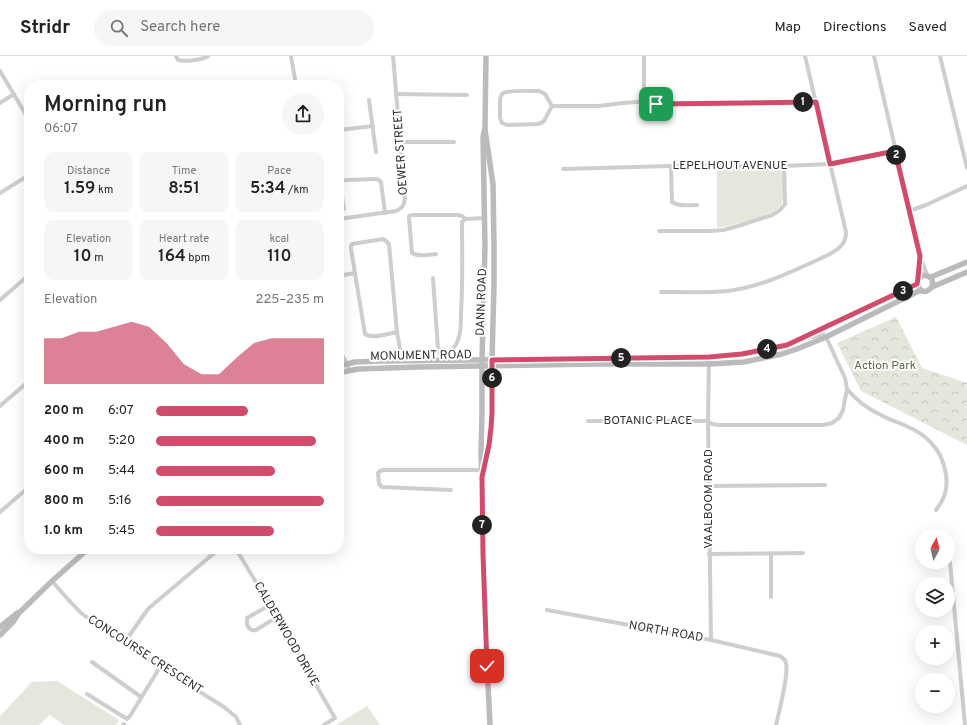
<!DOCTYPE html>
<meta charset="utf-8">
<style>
:root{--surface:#fff;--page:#f6f6f6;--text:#222;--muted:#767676;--line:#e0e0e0;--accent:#d04c6a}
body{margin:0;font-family:Overpass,sans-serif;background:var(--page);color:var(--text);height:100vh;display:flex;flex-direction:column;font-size:15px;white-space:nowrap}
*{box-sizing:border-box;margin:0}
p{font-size:13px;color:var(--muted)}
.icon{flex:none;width:22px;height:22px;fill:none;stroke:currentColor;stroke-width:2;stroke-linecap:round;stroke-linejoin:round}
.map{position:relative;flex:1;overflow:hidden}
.panel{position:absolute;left:24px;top:24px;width:320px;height:474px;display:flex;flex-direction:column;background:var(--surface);border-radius:16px;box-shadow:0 4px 16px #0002}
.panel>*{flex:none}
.needle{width:26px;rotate:8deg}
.fabs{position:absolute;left:915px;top:473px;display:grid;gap:8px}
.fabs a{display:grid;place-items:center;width:40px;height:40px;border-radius:50%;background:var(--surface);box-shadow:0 4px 16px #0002;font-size:20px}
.pin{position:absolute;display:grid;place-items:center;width:34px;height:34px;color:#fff;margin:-17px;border-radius:8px;box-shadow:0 2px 6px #0006}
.km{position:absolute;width:20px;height:20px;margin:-10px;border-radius:50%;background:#222;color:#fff;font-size:11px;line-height:20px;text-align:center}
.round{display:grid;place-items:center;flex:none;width:42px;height:42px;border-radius:21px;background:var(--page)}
.overview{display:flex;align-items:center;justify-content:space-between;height:68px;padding:0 20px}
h1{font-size:22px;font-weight:600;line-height:30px}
.figures{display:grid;grid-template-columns:repeat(3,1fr);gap:6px;height:68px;padding:4px 20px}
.figures div{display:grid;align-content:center;border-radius:10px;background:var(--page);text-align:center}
.figures b{font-size:17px;font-weight:600}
.figures small{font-size:11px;font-weight:400}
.figures p{font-size:11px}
.chart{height:112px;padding:8px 20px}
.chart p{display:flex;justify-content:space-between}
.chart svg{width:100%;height:72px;margin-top:4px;fill:var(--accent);opacity:.7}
ul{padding:0 20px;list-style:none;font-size:13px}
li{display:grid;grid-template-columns:64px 48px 1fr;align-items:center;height:30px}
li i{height:10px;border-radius:5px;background:var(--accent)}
header{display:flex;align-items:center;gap:24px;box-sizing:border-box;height:56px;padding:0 20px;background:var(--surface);border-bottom:1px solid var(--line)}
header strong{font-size:19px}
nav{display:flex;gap:22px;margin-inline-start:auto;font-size:14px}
.search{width:280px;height:36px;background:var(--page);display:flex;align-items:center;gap:10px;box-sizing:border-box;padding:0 14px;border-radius:22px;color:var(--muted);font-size:15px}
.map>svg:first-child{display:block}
.grass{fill:#e3e7dc}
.park{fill:url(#park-crowns)}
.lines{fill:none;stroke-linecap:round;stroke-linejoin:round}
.street{stroke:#cecece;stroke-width:4}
.secondary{stroke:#bbb;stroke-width:5.5}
.route-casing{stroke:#fff;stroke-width:8}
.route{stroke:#d04c6a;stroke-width:5}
.labels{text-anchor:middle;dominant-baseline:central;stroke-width:4;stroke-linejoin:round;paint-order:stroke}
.street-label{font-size:12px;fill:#313131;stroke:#fff}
.park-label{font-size:12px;fill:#5a6844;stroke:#fff}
</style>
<header>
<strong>Stridr</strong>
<div class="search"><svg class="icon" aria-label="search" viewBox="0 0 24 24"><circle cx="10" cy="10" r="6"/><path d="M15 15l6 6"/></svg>Search here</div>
<nav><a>Map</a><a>Directions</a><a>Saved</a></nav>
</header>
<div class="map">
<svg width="967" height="669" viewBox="0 0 967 669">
<defs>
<pattern id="park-crowns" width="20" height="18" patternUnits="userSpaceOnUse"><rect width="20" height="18" fill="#e3e7dc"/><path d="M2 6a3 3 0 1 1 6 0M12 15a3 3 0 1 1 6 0" fill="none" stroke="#c3c7bd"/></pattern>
</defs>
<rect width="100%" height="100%" fill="#fff"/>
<g class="grass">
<path d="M776 112 781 113C784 119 783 125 783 132 783 137 784 145 780 150 771 161 732 169 717 172V113Z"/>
<path d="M57 625 119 664 116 669H64L50 659 39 669H0V660L32 626Z"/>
<path d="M367 650 380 669H336Z"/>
</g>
<path class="park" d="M896 261 922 312 967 327V389L861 335 837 287Z"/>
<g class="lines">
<g class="street">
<path d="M176 0 178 4C185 6 202 4 208 0"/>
<path d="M291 0 296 29"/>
<path d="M644 0V35C646 41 649 46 656 48L816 46"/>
<path d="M874 0 920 200 927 219"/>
<path d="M940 0 967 112"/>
<path d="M0 15 29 64"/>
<path d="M539 35 545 38 552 50 544 65 541 67 538 68 507 69 502 67 500 62V43C501 40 501 39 503 37 508 34 532 35 539 35Z"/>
<path d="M396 38 467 39"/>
<path d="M369 44 376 96"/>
<path d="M0 47 14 38"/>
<path d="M552 50H599L623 47 650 45"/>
<path d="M339 74 373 70"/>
<path d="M400 86H454"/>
<path d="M671 110 672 146C679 151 689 149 697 149"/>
<path d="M563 113 671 110H784L830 108 895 95"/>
<path d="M0 137 29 119"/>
<path d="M344 153C343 147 339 128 343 125 344 124 346 124 347 124L376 123 379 124 381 126 385 157"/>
<path d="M909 155 926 149 967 130"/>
<path d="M339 163 396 155C402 152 404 150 405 143L393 0"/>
<path d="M659 175H710L723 174 738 170 772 159 780 154 785 148 784 110"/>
<path d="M436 198C429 199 418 201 412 197L409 162V160L413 159H458L462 160 466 163"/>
<path d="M339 220 354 217"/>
<path d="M433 222 438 293 440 298C446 298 452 296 455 290 461 281 461 268 461 257 463 227 462 197 462 166L464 164 466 163 485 162"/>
<path d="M918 222 919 202"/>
<path d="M661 236C683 236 706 237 728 235 759 231 787 218 815 205 823 201 835 197 841 190 845 186 846 181 846 176L805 0"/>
<path d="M0 244 29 219"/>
<path d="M397 276C388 278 372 283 365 278L351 193V190L352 188 383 183 386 185 389 188 397 276 400 293"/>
<path d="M339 288 342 311"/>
<path d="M341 297 347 308 349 315"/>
<path d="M709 301 708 365 711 584"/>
<path d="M847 333C856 344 868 353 881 359 889 364 898 366 906 370 926 378 941 393 945 414 949 429 945 443 936 454"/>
<path d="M0 350 29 325"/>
<path d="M588 365H708"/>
<path d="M708 365 712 368 719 369H823L832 367 839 362 843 354 847 333 845 322 826 281 823 278 812 281 805 282"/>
<path d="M709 430 825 429"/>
<path d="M451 434 382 431 379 428 378 417 380 415 383 414H481"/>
<path d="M0 456 29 431"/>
<path d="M236 493 277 561 335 662 324 669"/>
<path d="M709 498 803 497"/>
<path d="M771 498V541"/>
<path d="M950 506 965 669"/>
<path d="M52 525 64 539 81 557 96 568 160 611 224 651 236 661 240 669"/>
<path d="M270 549 247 562V569C249 573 251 575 256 574L277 561"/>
<path d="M547 554 711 584 780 600C783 602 785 603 786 607 789 620 779 655 776 669"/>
<path d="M124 587 143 560 149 552 219 493"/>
<path d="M92 606 141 641"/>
<path d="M87 638 127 663 130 660 160 611"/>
<path d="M123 669 124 668"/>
</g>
<g class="secondary">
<path d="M486 0 485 72 483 81 485 191 482 304V358L481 397 482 421 483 498 484 547 490 669"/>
<path d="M931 221 967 206"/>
<path d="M932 231C934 224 931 220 924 219L918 222C916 234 924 240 932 231L967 216"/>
<path d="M339 310 355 306 382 305 650 302 709 301 742 298 787 289 917 228"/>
<path d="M339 318 343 316 358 313 418 311 596 308H709L744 306 782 298 797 293 826 281 921 234"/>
<path d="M484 416 489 389 492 357V304L494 229V190L493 128 485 74"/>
<path d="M0 571 17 557"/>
<path d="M0 579 13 566 19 557 52 525 88 493"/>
</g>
</g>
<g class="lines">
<g class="route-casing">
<path id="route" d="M487 610 483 498 482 421 489 389 491 372 492 357V304L709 301 742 298 787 289 917 228 918 222 920 200 895 95 830 108 816 46 656 48"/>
</g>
<use href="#route" class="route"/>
</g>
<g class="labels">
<g class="street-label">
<text transform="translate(401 96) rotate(-94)">OEWER STREET</text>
<text x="730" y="110">LEPELHOUT AVENUE</text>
<text transform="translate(482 246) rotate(-88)">DANN ROAD</text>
<text transform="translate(421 300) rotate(-1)">MONUMENT ROAD</text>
<text x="648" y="365">BOTANIC PLACE</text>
<text transform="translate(709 443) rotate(-90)">VAALBOOM ROAD</text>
<text transform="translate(666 576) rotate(10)">NORTH ROAD</text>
<text transform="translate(286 578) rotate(60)">CALDERWOOD DRIVE</text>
<text transform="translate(145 599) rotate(33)">CONCOURSE CRESCENT</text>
</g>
<g class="park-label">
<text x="885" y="310">Action Park</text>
</g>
</g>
</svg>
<div class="fabs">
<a><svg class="needle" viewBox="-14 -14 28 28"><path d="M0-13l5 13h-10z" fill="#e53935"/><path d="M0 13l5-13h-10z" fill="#767676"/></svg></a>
<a><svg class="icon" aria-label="layers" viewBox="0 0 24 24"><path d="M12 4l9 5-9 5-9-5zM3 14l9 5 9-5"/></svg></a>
<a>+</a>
<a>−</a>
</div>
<div class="pin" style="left:656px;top:48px;background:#1e9e55"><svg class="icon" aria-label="arrive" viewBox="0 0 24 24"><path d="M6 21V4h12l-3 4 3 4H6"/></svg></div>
<div class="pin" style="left:487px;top:610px;background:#d93025"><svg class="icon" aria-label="check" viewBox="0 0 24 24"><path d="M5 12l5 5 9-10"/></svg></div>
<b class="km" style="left:803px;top:46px">1</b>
<b class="km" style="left:896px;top:99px">2</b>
<b class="km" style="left:903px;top:235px">3</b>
<b class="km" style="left:767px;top:293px">4</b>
<b class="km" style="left:621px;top:302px">5</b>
<b class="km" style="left:492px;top:322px">6</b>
<b class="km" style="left:482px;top:469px">7</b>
<section class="panel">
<div class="overview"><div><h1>Morning run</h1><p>06:07</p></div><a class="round"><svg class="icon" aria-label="share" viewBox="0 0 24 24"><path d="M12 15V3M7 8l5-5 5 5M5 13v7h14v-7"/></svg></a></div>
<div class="figures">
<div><p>Distance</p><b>1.59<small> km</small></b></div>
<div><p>Time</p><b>8:51</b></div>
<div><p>Pace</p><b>5:34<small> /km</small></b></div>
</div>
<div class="figures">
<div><p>Elevation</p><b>10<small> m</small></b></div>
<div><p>Heart rate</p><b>164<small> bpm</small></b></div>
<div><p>kcal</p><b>110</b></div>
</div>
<div class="chart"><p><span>Elevation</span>225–235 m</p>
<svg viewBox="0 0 160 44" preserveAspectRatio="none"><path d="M0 44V16L10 16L20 12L30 12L40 9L50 6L60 9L70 19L80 32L90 38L100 38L110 28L120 19L130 16L140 16L150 16L160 16V44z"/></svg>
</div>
<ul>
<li><b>200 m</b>6:07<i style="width:55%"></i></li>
<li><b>400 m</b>5:20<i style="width:95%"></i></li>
<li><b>600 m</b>5:44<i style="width:71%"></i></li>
<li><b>800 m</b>5:16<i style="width:100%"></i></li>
<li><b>1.0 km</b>5:45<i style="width:70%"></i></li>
</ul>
</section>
</div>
